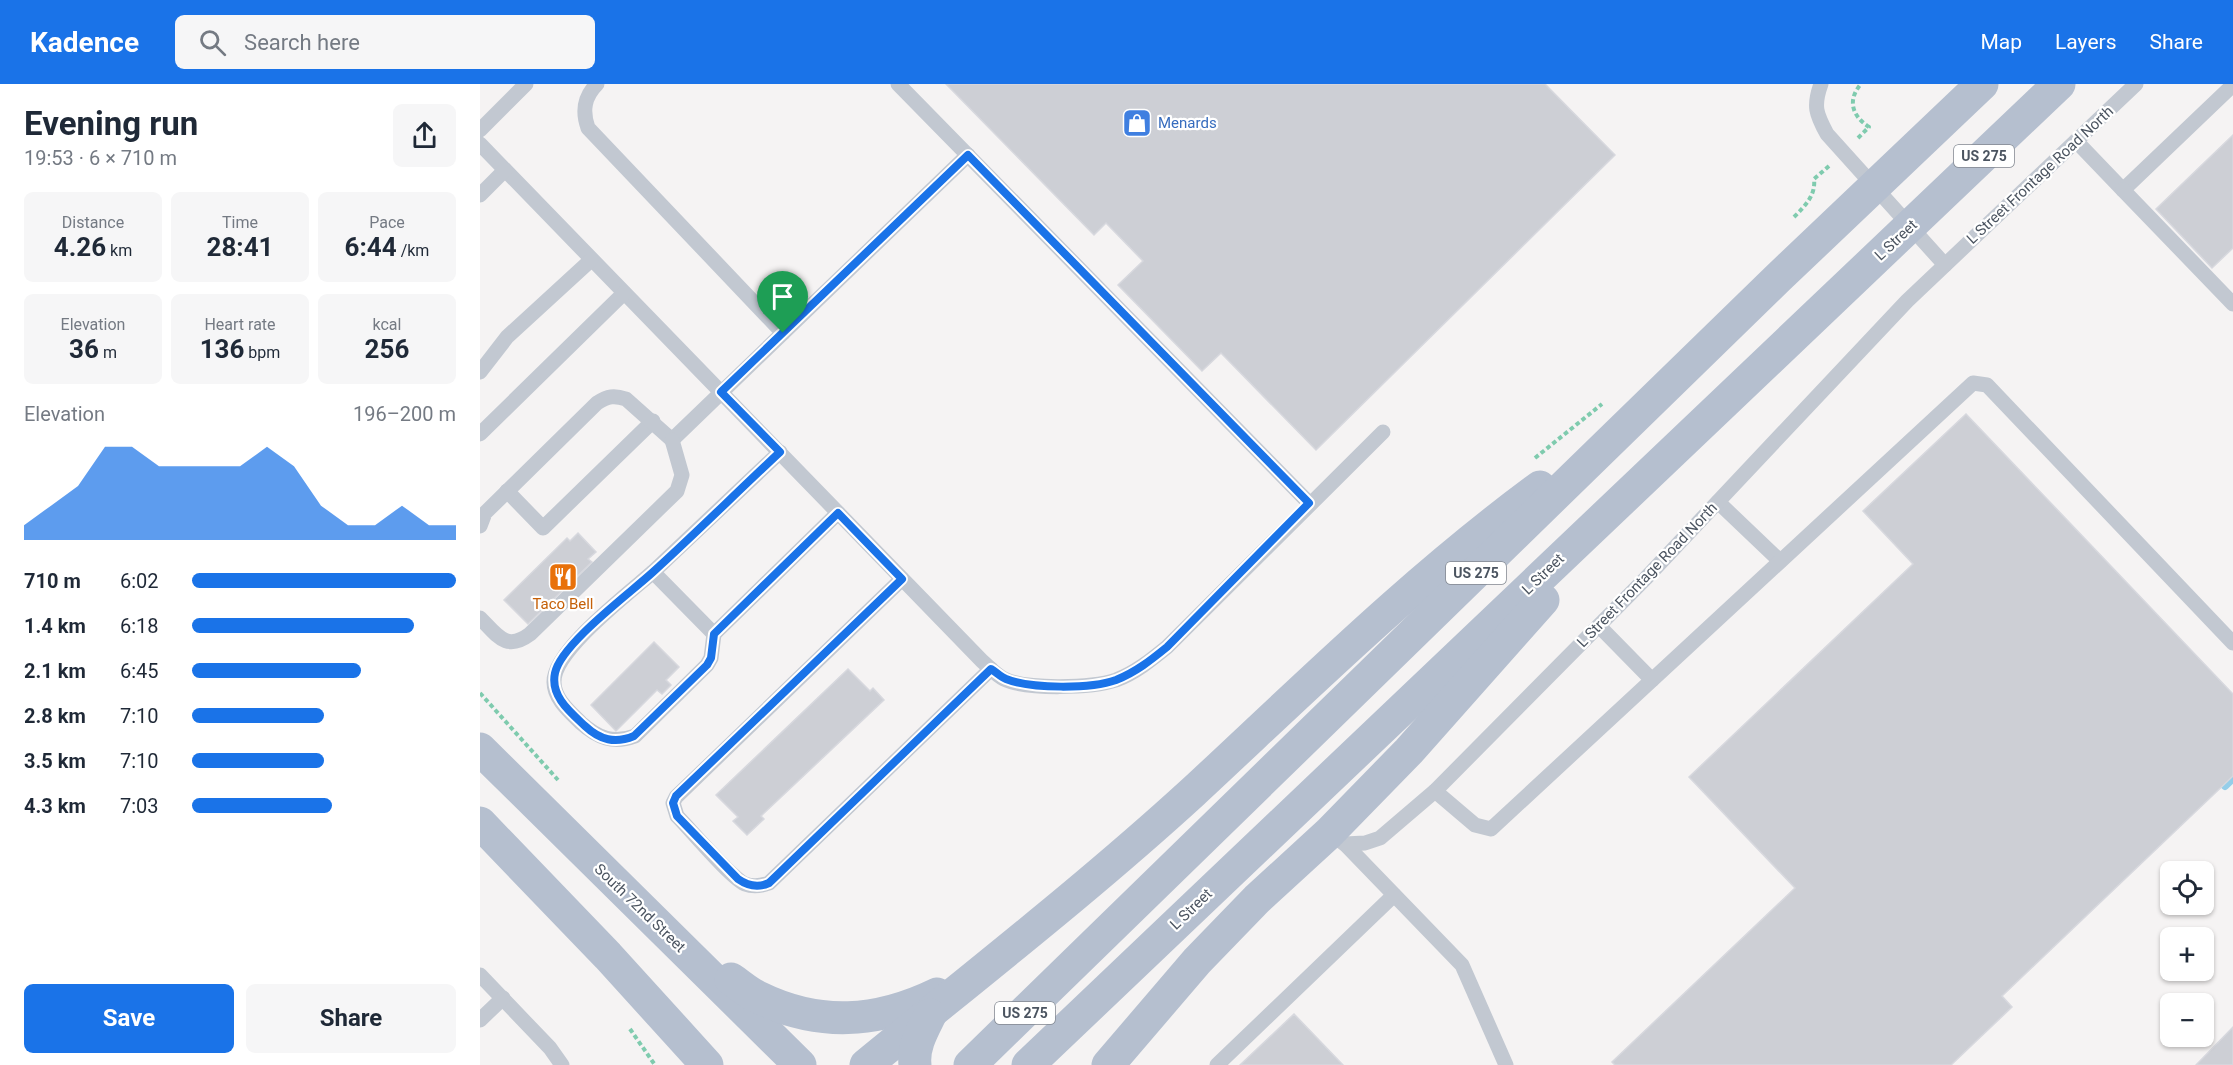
<!DOCTYPE html>
<meta charset="utf-8">
<style>
:root{--surface:#fff;--page:#f6f6f7;--text:#1f2937;--muted:#747a83;--accent:#1a73e8}
body{margin:0;font-family:Roboto,sans-serif;background:var(--page);color:var(--text);height:100vh;display:flex;flex-direction:column;font-size:22px;white-space:nowrap}
*{box-sizing:border-box;margin:0}
p{font-size:20px;color:var(--muted)}
.icon{flex:none;width:33px;height:33px;fill:none;stroke:currentColor;stroke-width:2;stroke-linecap:round;stroke-linejoin:round}
.map{position:relative;flex:1;overflow:hidden}
.sheet{display:flex;flex-direction:column;background:var(--surface);width:480px}
.sheet>*{flex:none}
.buttons{position:absolute;left:1680px;top:777px;display:grid;gap:12px}
.buttons a{display:grid;place-items:center;width:54px;height:54px;border-radius:9px;background:var(--surface);box-shadow:0 2px 4px #0004;font-size:30px}
.pin{position:absolute;display:grid;place-items:center;width:51px;height:51px;color:#fff;margin:-62px -26px;border-radius:50% 50% 50% 0;rotate:-45deg;box-shadow:0 0 6px #0007}
.pin .icon{rotate:45deg}
.round{display:grid;place-items:center;flex:none;width:63px;height:63px;border-radius:9px;background:var(--page)}
.headline{display:flex;align-items:center;justify-content:space-between;height:102px;padding:0 24px}
h1{font-size:33px;font-weight:700;line-height:45px}
.figures{display:grid;grid-template-columns:repeat(3,1fr);gap:9px;height:102px;padding:6px 24px}
.figures div{display:grid;align-content:center;border-radius:9px;background:var(--page);text-align:center}
.figures b{font-size:26px;font-weight:700}
.figures small{font-size:16px;font-weight:400}
.figures p{font-size:16px}
.chart{height:168px;padding:12px 24px}
.chart p{display:flex;justify-content:space-between}
.chart svg{width:100%;height:108px;margin-top:6px;fill:var(--accent);opacity:.7}
.action{display:flex;gap:12px;margin-top:auto;padding:12px 24px}
.action a{flex:1;height:69px;border-radius:9px;background:var(--accent);color:#fff;font-size:24px;font-weight:700;line-height:69px;text-align:center}
.action a+a{background:var(--page);color:var(--text)}
ul{padding:0 24px;list-style:none;font-size:20px}
li{display:grid;grid-template-columns:96px 72px 1fr;align-items:center;height:45px}
li i{height:15px;border-radius:8px;background:var(--accent)}
header{display:flex;align-items:center;gap:36px;box-sizing:border-box;height:84px;padding:0 30px;background:var(--accent);color:#fff}
header strong{font-size:28px}
nav{display:flex;gap:33px;margin-inline-start:auto;font-size:21px}
.search{width:420px;height:54px;background:var(--page);display:flex;align-items:center;gap:15px;box-sizing:border-box;padding:0 21px;border-radius:9px;color:var(--muted);font-size:22px}
main{display:flex;flex:1;min-height:0}
.map>svg:first-child{display:block}
.lines{fill:none;stroke-linecap:round;stroke-linejoin:round}
.stream{stroke:#95cee9;stroke-width:8}
.building{fill:#cdcfd5;stroke:#d7d8de;stroke-width:1.5}
.path{stroke:#7fcbae;stroke-width:4;stroke-dasharray:4.5 3;stroke-linecap:butt}
.lane{stroke:#c2c8d1;stroke-width:15}
.primary{stroke:#b5bfcf;stroke-width:33}
.route-casing{stroke:#fff;stroke-width:12}
.route{stroke:#1a73e8;stroke-width:8}
.labels{text-anchor:middle;dominant-baseline:central;stroke-width:4.5;stroke-linejoin:round;paint-order:stroke}
.shield{fill:#fff;stroke:#818790;stroke-width:1.5}
.shield-label{font-size:14px;font-weight:bold;fill:#4b5460}
.shop-label{font-size:15px;fill:#366cbe;stroke:#fff;text-anchor:start}
.street-label{font-size:15px;fill:#4b5460;stroke:#fff}
.food-label{font-size:15px;fill:#c56008;stroke:#fff}
</style>
<header>
<strong>Kadence</strong>
<div class="search"><svg class="icon" aria-label="search" viewBox="0 0 24 24"><circle cx="10" cy="10" r="6"/><path d="M15 15l6 6"/></svg>Search here</div>
<nav><a>Map</a><a>Layers</a><a>Share</a></nav>
</header>
<main>
<section class="sheet">
<div class="headline"><div><h1>Evening run</h1><p>19:53 · 6 × 710 m</p></div><a class="round"><svg class="icon" aria-label="share" viewBox="0 0 24 24"><path d="M12 15V3M7 8l5-5 5 5M5 13v7h14v-7"/></svg></a></div>
<div class="figures">
<div><p>Distance</p><b>4.26<small> km</small></b></div>
<div><p>Time</p><b>28:41</b></div>
<div><p>Pace</p><b>6:44<small> /km</small></b></div>
</div>
<div class="figures">
<div><p>Elevation</p><b>36<small> m</small></b></div>
<div><p>Heart rate</p><b>136<small> bpm</small></b></div>
<div><p>kcal</p><b>256</b></div>
</div>
<div class="chart"><p><span>Elevation</span>196–200 m</p>
<svg viewBox="0 0 160 44" preserveAspectRatio="none"><path d="M0 44V38L10 30L20 22L30 6L40 6L50 14L60 14L70 14L80 14L90 6L100 14L110 30L120 38L130 38L140 30L150 38L160 38V44z"/></svg>
</div>
<ul>
<li><b>710 m</b>6:02<i style="width:100%"></i></li>
<li><b>1.4 km</b>6:18<i style="width:84%"></i></li>
<li><b>2.1 km</b>6:45<i style="width:64%"></i></li>
<li><b>2.8 km</b>7:10<i style="width:50%"></i></li>
<li><b>3.5 km</b>7:10<i style="width:50%"></i></li>
<li><b>4.3 km</b>7:03<i style="width:53%"></i></li>
</ul>
<div class="action"><a>Save</a><a>Share</a></div>
</section>
<div class="map">
<svg width="1753" height="981" viewBox="0 0 1753 981">
<rect width="100%" height="100%" fill="#f5f3f3"/>
<g class="lines">
<path class="stream" d="M1745 702 1753 694"/>
</g>
<g class="building">
<path d="M466 0H1065L1135 71 836 366 741 269 722 287 638 201 663 177 626 139 614 151Z"/>
<path d="M1753 51V164L1732 184 1676 125Z"/>
<path d="M1486 330 1753 610V692L1522 912 1532 923 1471 981H1135L1132 978 1315 804 1209 693 1433 480 1383 427Z"/>
<path d="M98 449 116 468 108 475 112 478 48 540 24 516 87 454 90 457Z"/>
<path d="M174 558 199 583 186 596 191 601 182 610 177 606 136 647 111 621Z"/>
<path d="M368 585 390 607 393 604 404 616 281 732 284 735 267 751 253 737 258 733 236 711Z"/>
<path d="M814 930 863 981H760Z"/>
<path d="M1753 943V981H1716Z"/>
</g>
<g class="lines">
<g class="path">
<path d="M1378 54 1389 43C1372 32 1367 16 1381 0"/>
<path d="M1314 133C1325 122 1336 111 1334 95L1349 82"/>
<path d="M1055 374 1122 320"/>
<path d="M0 609 78 696"/>
<path d="M150 945 175 981"/>
</g>
<g class="lane">
<path d="M418 0 829 419"/>
<path d="M1341 0C1333 22 1336 30 1347 50L1465 181"/>
<path d="M0 46 46 0"/>
<path d="M1596 57 1643 106 1753 1"/>
<path d="M0 60 502 577C509 583 516 591 524 595 547 606 612 604 636 596 655 589 671 576 687 563L903 348"/>
<path d="M1643 106 1753 220"/>
<path d="M0 111 25 86"/>
<path d="M303 249 488 71"/>
<path d="M0 288 27 253 111 176"/>
<path d="M0 350 144 209"/>
<path d="M300 368 173 488 234 550 358 429"/>
<path d="M27 407 63 444 173 337"/>
<path d="M1238 418 1300 477"/>
<path d="M0 442 5 429 117 319C128 312 134 311 146 315L192 356 303 249 108 44C102 27 104 13 117 0"/>
<path d="M173 488C149 509 73 567 74 598 74 615 90 628 101 639 118 654 133 660 155 652L227 581 231 574 234 550"/>
<path d="M422 495 196 713 193 719 197 732C211 746 250 793 265 800 273 803 281 802 289 799L511 585"/>
<path d="M0 534C17 551 26 568 50 550L197 407 202 391 192 356"/>
<path d="M1119 542 1172 596"/>
<path d="M955 707 995 741 1011 745 1493 299 1507 301 1753 559"/>
<path d="M849 749 865 760 885 759 900 754 955 707 1166 494 1427 217 1656 0"/>
<path d="M865 760 982 881 1026 981"/>
<path d="M0 891 70 964 82 981"/>
<path d="M0 936 23 914"/>
<path d="M737 981 914 811"/>
</g>
<g class="primary">
<path d="M0 665 320 981"/>
<path d="M0 739 128 872 227 981"/>
<path d="M251 895C260 901 269 909 278 913 339 943 397 939 457 910"/>
<path d="M386 981C496 891 608 804 713 708 826 603 936 494 1060 403"/>
<path d="M435 981C433 963 442 947 450 931"/>
<path d="M490 981 1298 194 1502 0"/>
<path d="M548 981 1579 0"/>
<path d="M628 981 717 877 777 815 849 749 929 667 1063 516"/>
</g>
</g>
<g class="lines">
<g class="route-casing">
<path id="route" d="M488 71 829 419 687 563C671 576 656 588 636 596 611 605 551 605 526 595 521 593 516 588 511 585L289 799C278 804 268 802 258 795L197 732 193 719 196 712 422 495 358 429 234 550 231 574 227 581 154 652C135 660 120 656 105 642 90 628 70 612 75 589 81 560 149 510 173 488 216 449 257 408 300 368L241 308Z"/>
</g>
<use href="#route" class="route"/>
</g>
<defs>
<g id="shop-square" transform="scale(1.5)"><rect x="-9" y="-9" width="18" height="18" rx="4" fill="#3f7fe0" stroke="#fff"/><path d="M-5-2.5h2.3a2.7 3.5 0 0 1 5.4 0H5L5.5 6h-11ZM-1.5-2.5h3a1.5 2.3 0 0 0-3 0Z" fill="#fff"/></g>
<g id="restaurant-square" transform="scale(1.5)"><rect x="-9" y="-9" width="18" height="18" rx="4" fill="#e8710a" stroke="#fff"/><path d="M-5-6h1v4h1v-4h1v4h1v-4h1v5L-1.5 .5V6h-2V.5L-5-1ZM5-6V6H3V1.5H1.5Q1.5-4 5-6Z" fill="#fff"/></g>
</defs>
<g fill-rule="evenodd">
<use href="#shop-square" x="657" y="39"/>
<use href="#restaurant-square" x="83" y="493"/>
</g>
<g class="labels">
<g class="shield">
<rect x="1474" y="61" width="60" height="22" rx="4.5"/>
<rect x="966" y="478" width="60" height="22" rx="4.5"/>
<rect x="515" y="918" width="60" height="22" rx="4.5"/>
</g>
<g class="shield-label">
<text x="1504" y="72">US 275</text>
<text x="996" y="489">US 275</text>
<text x="545" y="929">US 275</text>
</g>
<g class="shop-label">
<text x="678" y="39">Menards</text>
</g>
<g class="street-label">
<text transform="translate(1560 91) rotate(-43)">L Street Frontage Road North</text>
<text transform="translate(1416 156) rotate(-43)">L Street</text>
<text transform="translate(1063 490) rotate(-44)">L Street</text>
<text transform="translate(1167 491) rotate(-46)">L Street Frontage Road North</text>
<text transform="translate(160 824) rotate(44)">South 72nd Street</text>
<text transform="translate(711 825) rotate(-44)">L Street</text>
</g>
<g class="food-label">
<text x="83" y="520">Taco Bell</text>
</g>
</g>
</svg>
<div class="buttons">
<a><svg class="icon" aria-label="locate" viewBox="0 0 24 24"><circle cx="12" cy="12" r="6"/><path d="M12 2v4M12 18v4M2 12h4M18 12h4"/></svg></a>
<a>+</a>
<a>−</a>
</div>
<div class="pin" style="left:303px;top:249px;background:#1e9e55"><svg class="icon" aria-label="arrive" viewBox="0 0 24 24"><path d="M6 21V4h12l-3 4 3 4H6"/></svg></div>
</div>
</main>
